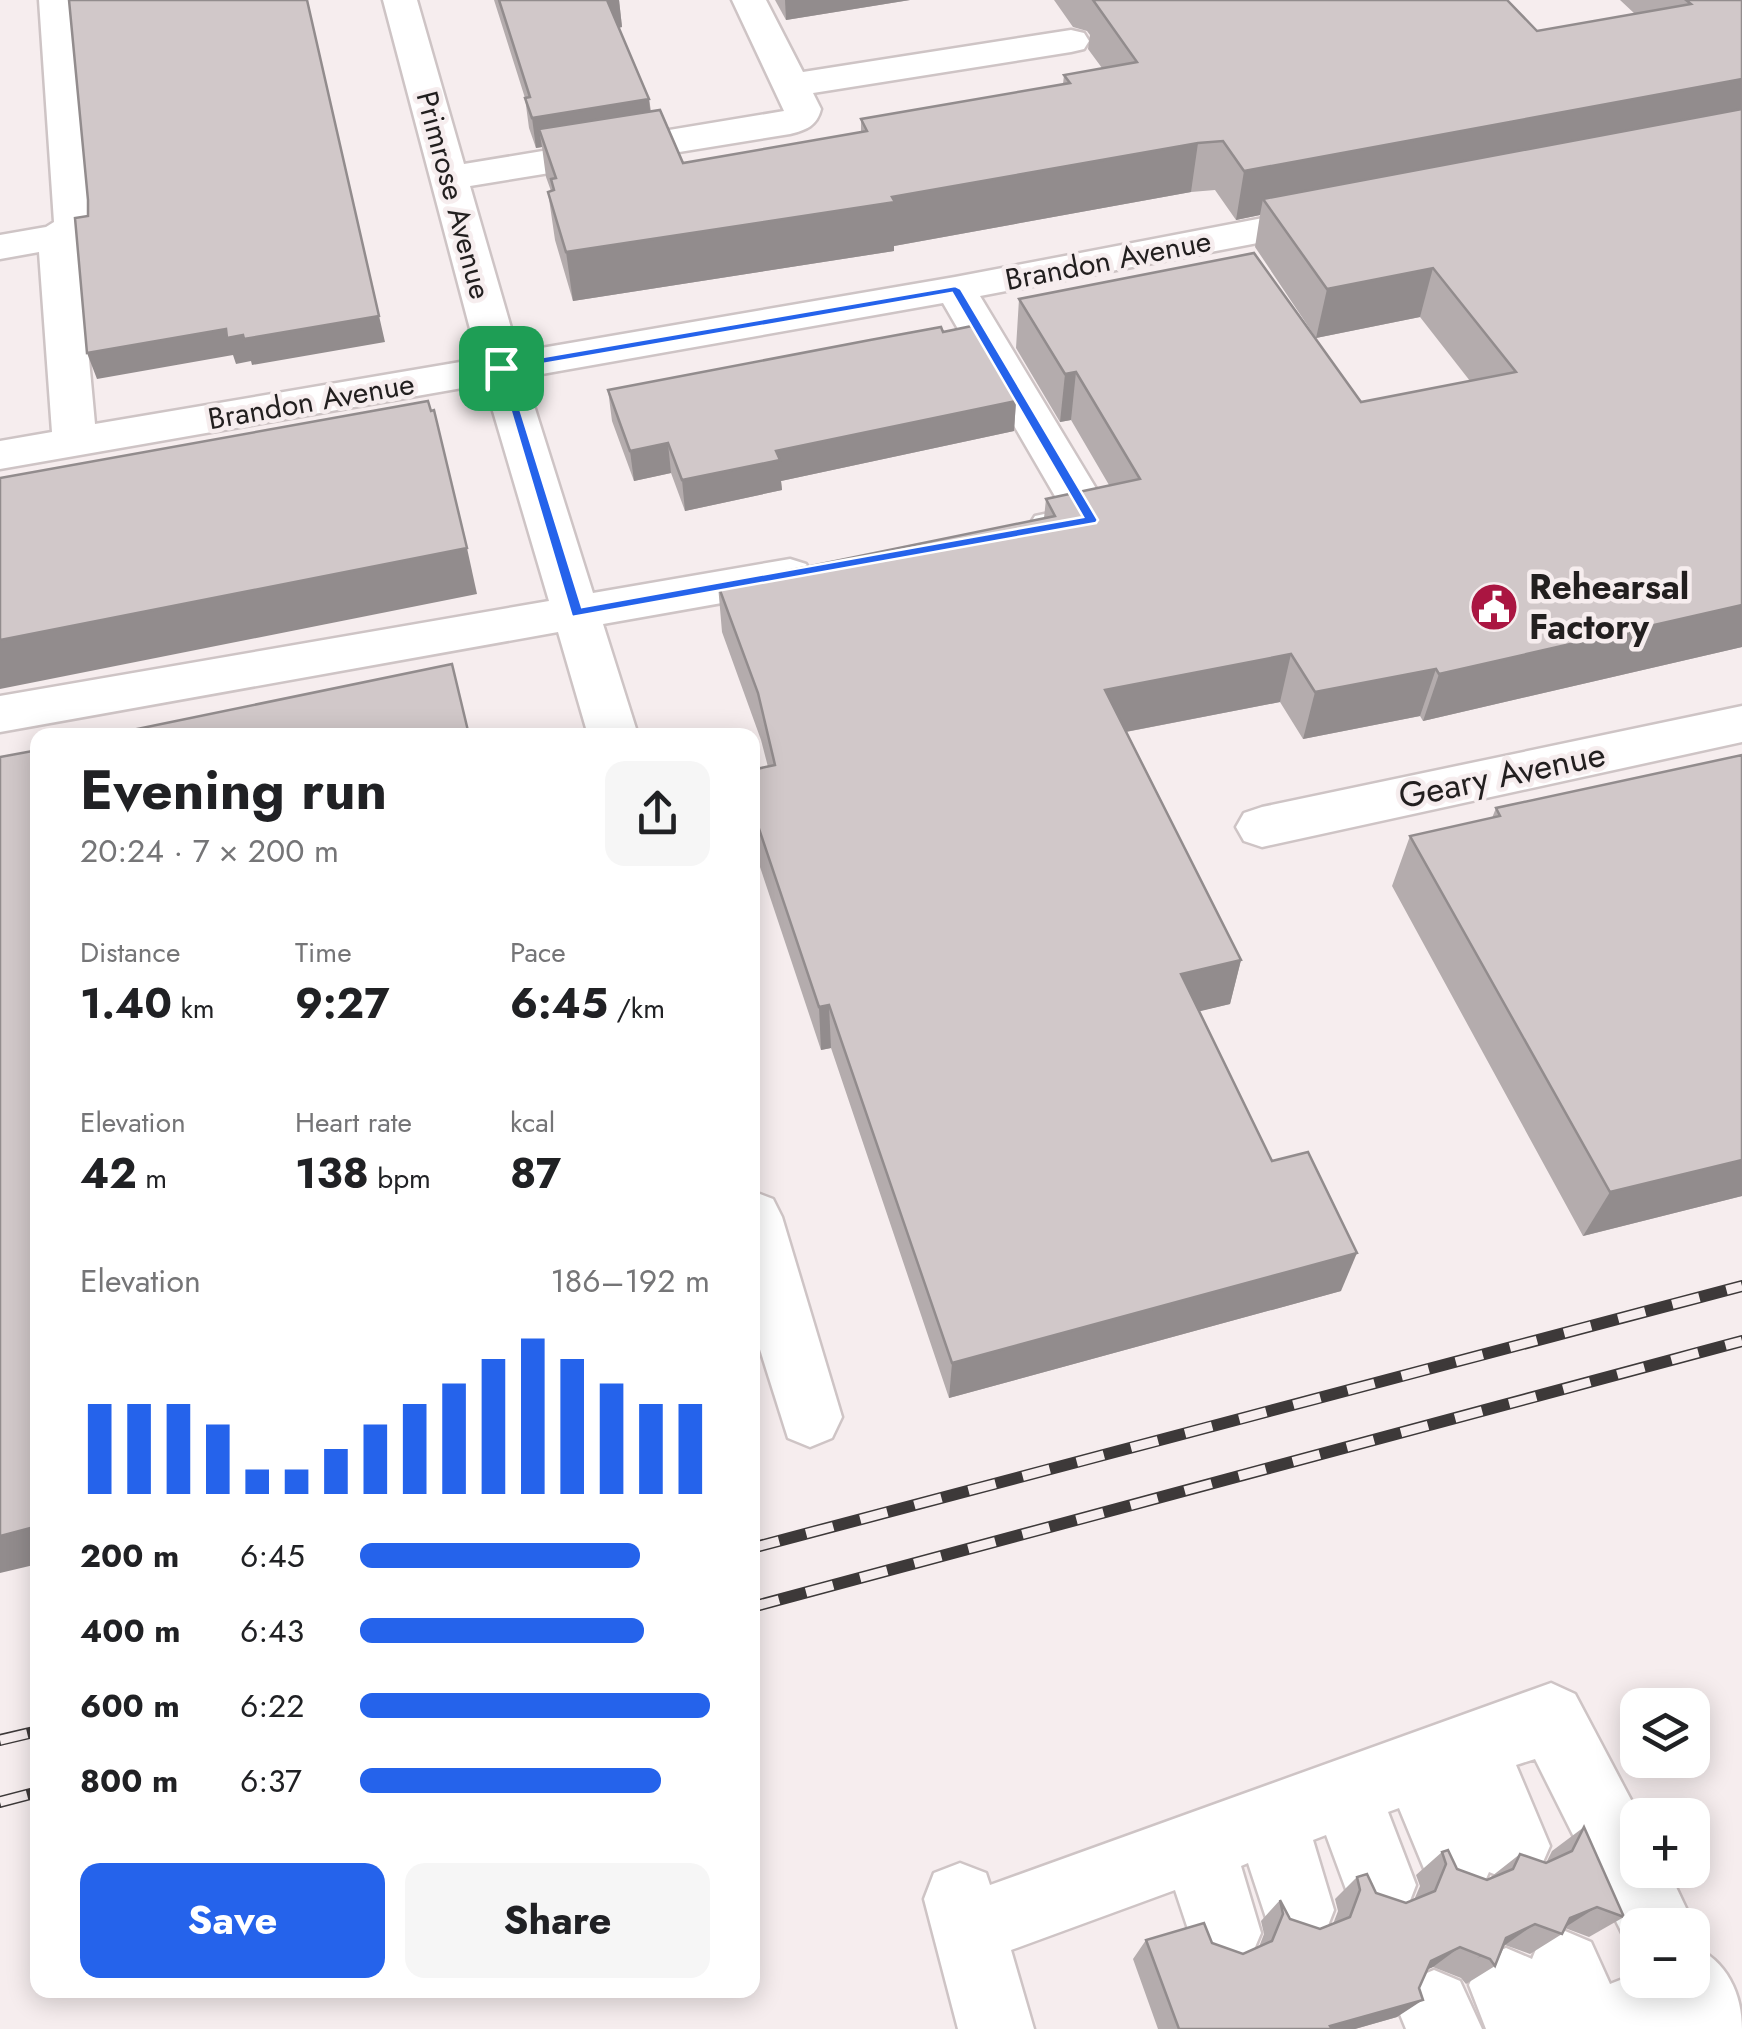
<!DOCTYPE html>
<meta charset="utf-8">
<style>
:root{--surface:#fff;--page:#f6f6f6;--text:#202124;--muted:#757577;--accent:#2563eb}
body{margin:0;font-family:Jost,sans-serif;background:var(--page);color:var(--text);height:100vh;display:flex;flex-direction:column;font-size:38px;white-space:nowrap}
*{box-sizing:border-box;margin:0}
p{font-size:32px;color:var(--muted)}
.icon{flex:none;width:55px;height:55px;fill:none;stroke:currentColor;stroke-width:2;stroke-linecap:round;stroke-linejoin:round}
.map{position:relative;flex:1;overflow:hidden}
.sheet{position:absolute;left:30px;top:728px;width:730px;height:1270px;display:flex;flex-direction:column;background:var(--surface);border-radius:20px;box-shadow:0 5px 25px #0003}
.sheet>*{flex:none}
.tools{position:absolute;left:1620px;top:1688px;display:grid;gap:20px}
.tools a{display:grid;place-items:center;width:90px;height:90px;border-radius:20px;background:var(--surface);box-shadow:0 5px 25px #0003;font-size:50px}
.pin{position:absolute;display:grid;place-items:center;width:85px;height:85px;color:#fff;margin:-42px;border-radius:20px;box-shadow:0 5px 15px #0006}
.round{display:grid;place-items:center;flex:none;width:105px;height:105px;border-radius:20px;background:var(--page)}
.head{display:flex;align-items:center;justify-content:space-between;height:170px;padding:0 50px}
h1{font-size:55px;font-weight:700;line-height:75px}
.stats{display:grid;grid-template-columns:repeat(3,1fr);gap:15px;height:170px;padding:10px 50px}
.stats div{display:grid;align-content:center}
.stats b{font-size:42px;font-weight:700}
.stats small{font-size:28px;font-weight:400}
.stats p{font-size:28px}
.chart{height:280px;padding:20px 50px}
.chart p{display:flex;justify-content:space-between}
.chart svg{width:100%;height:180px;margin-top:10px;stroke:var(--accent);stroke-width:6}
.action{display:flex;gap:20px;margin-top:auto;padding:20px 50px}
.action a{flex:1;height:115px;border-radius:20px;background:var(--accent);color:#fff;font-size:40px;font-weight:700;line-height:115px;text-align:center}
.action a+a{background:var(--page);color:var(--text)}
ul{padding:0 50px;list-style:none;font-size:32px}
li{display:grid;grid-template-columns:160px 120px 1fr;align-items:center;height:75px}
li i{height:25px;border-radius:12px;background:var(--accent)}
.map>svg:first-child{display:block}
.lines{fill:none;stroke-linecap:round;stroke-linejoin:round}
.minor-casing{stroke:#cec4c5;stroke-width:5}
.minor{fill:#fff;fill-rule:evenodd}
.rail-casing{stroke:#3d3939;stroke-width:12}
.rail{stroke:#f6edee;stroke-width:9;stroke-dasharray:28;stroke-linecap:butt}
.wall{fill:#b4acad}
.shaded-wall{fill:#928c8d}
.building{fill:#d1c8c9;stroke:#928c8d;stroke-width:2.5}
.route{fill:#2563eb;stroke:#fff;stroke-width:2.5;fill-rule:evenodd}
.labels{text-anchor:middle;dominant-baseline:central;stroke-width:9;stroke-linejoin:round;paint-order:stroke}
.far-street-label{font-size:30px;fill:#221f1f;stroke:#f6edee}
.poi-label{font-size:35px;font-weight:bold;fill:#221f1f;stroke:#f6edee;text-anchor:start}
.street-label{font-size:35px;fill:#221f1f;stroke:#f6edee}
</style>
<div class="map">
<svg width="1742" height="2029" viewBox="0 0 1742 2029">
<rect width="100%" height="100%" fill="#f6edee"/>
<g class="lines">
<g class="minor-casing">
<g id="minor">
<path d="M39 0H73L94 226 78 241 95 424 478 359 383 0H417L464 164 784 111 732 0H766L803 72 1071 30 1084 33 1089 41 1084 49 1071 52 813 93 821 109C817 126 806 130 790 134L470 186 518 352 955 277 1331 205 1345 209 1351 217 1345 225 1331 229 980 296 1115 520 1108 531C1084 537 1059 544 1035 538L1028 527 1035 516 1063 510 943 303 525 377 593 593 790 559 806 564 813 575 806 586 790 591 603 624 638 735H588L558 632 0 732V696L549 601 485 384 0 469V441L52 432 39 252 0 259V235L46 227 54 222Z"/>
<path d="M1742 706V742L1262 847 1244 841 1236 827 1244 813 1262 807Z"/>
<path d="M752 1191 773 1199 782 1217 842 1417 832 1438 810 1447 788 1438 752 1324Z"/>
<path d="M1551 1683 1575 1694 1639 1815 1638 1870H1668L1694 1925 1692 1928 1638 1925V1954L1631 1951 1535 1759 1516 1765 1550 1846 1539 1871 1514 1882 1489 1872 1482 1888 1457 1899 1432 1888 1399 1808 1388 1812 1416 1885 1406 1911 1380 1921 1354 1911 1326 1835 1313 1840 1334 1910 1324 1936 1298 1946 1272 1936 1248 1863 1241 1866 1261 1933 1250 1959 1224 1970 1198 1959 1175 1890 1011 1950 1034 2029H958L924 1899 934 1873 960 1863 986 1873 990 1885Z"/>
<path d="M1565 1931 1591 1942 1610 1984 1638 1973V1980H1692V1946C1727 1960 1742 1994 1742 2029H1486L1469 1985 1480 1959 1506 1948 1532 1959 1539 1942Z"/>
<path d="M1434 1970 1460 1981 1482 2029H1406L1397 2007 1408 1981Z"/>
</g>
</g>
<use href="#minor" class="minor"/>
<g class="rail-casing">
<g id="rail">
<path d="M752 1548 1742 1286"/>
<path d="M752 1607 1742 1341"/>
<path d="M0 1740 38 1731"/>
<path d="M0 1802 38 1792"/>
</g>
</g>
<use href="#rail" class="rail"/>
</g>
<g class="wall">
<path d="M494 0H619L622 27 619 28 649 99 651 111 683 163 861 132V119L1063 84 1064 75 1102 68 1088 49 1090 35 1087 31 1073 27 1054 0H1507L1537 31 1635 14 1620 0H1742V647L1423 721 1420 716 1303 739 1280 702 1126 732 1241 960 1230 1004 1199 1011 1272 1161 1341 1291 949 1398 831 1048 821 1050 752 843V770L768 767 761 740 722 632 718 585 1044 518 1046 499 1109 485 1071 420 1060 422 1016 348 1019 299 1361 402 1470 381 1420 317 1316 338 1255 247 1260 215 1236 220 1215 190 1191 192 894 246V251L573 301 555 240 548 192 551 191 546 177 542 147 536 148 529 128 525 98Z"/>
<path d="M775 0H910L786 20Z"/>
<path d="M943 332 1016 401 1014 431 781 481 782 490 685 511 671 473 634 481 612 421 608 390Z"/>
<path d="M1496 808 1742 1196 1583 1236 1392 886 1410 836 1492 818Z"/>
<path d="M1584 1827 1624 1917 1589 1937 1565 1928 1562 1934 1530 1954 1505 1945 1495 1966 1466 1984 1461 1978 1433 1967 1427 1969 1397 2017 1355 2029H1158L1133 1959 1146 1940 1212 1943 1243 1954 1259 1947 1264 1934 1261 1921 1280 1900 1290 1919 1320 1929 1333 1924 1338 1911 1335 1899 1357 1877 1376 1893 1406 1903 1414 1900 1420 1886 1416 1875 1442 1852 1457 1869 1487 1880 1520 1854 1546 1863 1552 1851Z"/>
</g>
<g class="shaded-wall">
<path d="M307 0 385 342 252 365 251 361 236 364 233 355 97 379 87 353Z"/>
<path d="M607 0H619L622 27 610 29Z"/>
<path d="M785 0H910L786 20Z"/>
<path d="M1742 79V123L1263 199 1260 215 1236 220 1244 171Z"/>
<path d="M649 99 652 129H539L542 147 536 148 532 118Z"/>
<path d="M1198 143 1191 192 894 246V251L573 301 566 252 892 197Z"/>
<path d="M1433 268 1420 317 1316 338 1327 289Z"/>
<path d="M1076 372 1071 420 1060 422 1065 374Z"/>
<path d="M1016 401 1014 431 781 481 782 490 685 511 682 480 776 451Z"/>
<path d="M668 443 671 473 634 481 630 451Z"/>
<path d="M467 548 477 594 0 689V640Z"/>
<path d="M1742 605V647L1423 721 1439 674Z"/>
<path d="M1291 654 1280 702 1099 737 1105 690Z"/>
<path d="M1436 669 1420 716 1303 739 1315 692Z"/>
<path d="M1241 960 1230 1004 1172 1018 1181 974Z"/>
<path d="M829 1005 831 1048 821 1050 819 1007Z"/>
<path d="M1742 1160V1196L1583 1236 1610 1192Z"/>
<path d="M1357 1253 1341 1291 949 1398 952 1363Z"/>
<path d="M38 1526V1564L0 1573V1536Z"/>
<path d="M1597 1907 1564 1928 1570 1918Z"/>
<path d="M1535 1924 1505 1945 1477 1958 1506 1938Z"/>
<path d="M1460 1947 1433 1967 1405 1980 1431 1961Z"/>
<path d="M1423 2000 1397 2017 1355 2029H1326L1330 2026Z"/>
</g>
<g class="building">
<path d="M69 0H307L379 316 244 339 243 335 227 338 226 329 87 353 75 218 88 216V200Z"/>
<path d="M499 0H607L649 99 532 118 525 98 530 97Z"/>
<path d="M1093 0H1507L1537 31 1691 4 1686 0H1742V79L1244 171 1223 141 1198 143 892 197 895 202 566 252 548 192 554 190 551 179 556 178 539 129 660 110 683 163 867 131 861 119 1070 83 1064 75 1137 62Z"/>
<path d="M1742 109V605L1439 674 1436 669 1315 692 1291 654 1105 690 1241 960 1181 974 1272 1161 1308 1152 1357 1253 952 1363 829 1005 819 1007 752 808V770L775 765 758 693 718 585 1055 516 1046 499 1140 479 1076 372 1065 374 1019 299 1254 253 1361 402 1516 372 1433 268 1327 289 1263 199Z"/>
<path d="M972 326 1016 401 776 451 780 460 682 480 668 443 630 451 608 390 870 340 941 327 943 332Z"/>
<path d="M428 401 431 411 434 410 467 548 0 640V478Z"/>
<path d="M452 664 469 735H108Z"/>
<path d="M38 750V1526L0 1536V757Z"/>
<path d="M1742 755V1160L1610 1192 1410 836 1500 816 1496 808Z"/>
<path d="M1584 1827 1624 1917 1597 1907 1570 1918 1562 1934 1535 1924 1506 1938 1495 1966 1490 1959 1460 1947 1431 1961 1419 1988 1423 2000 1330 2026 1332 2029H1179L1146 1940 1204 1923 1212 1943 1243 1954 1272 1941 1283 1914 1280 1900 1290 1919 1320 1929 1350 1917 1360 1890 1357 1877 1367 1874 1376 1893 1406 1903 1435 1891 1446 1864 1442 1852 1448 1850 1457 1869 1487 1880 1513 1869 1520 1854 1546 1863 1572 1851Z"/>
</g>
<path class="route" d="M955 286 961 289 1098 520 1096 523 572 617 497 365ZM952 293 1083 517 582 607 508 370Z"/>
<defs>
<g id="civic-disc" transform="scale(2.5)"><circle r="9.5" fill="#aa1541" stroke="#f6edee"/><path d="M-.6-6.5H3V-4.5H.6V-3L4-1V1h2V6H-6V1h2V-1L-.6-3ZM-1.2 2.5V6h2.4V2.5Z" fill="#fff"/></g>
</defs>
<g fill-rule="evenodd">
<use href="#civic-disc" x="1494" y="607"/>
</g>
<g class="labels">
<g class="far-street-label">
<text transform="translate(454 195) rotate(75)">Primrose Avenue</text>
<text transform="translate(1108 260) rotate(-11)">Brandon Avenue</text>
<text transform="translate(311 401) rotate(-10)">Brandon Avenue</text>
</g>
<g class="poi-label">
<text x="1529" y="587">Rehearsal<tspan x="1529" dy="40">Factory</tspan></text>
</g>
<g class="street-label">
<text transform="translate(1502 775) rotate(-12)">Geary Avenue</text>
</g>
</g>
</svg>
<div class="tools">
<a><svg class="icon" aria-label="layers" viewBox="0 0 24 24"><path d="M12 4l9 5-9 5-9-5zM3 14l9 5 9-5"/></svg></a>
<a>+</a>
<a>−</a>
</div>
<div class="pin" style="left:501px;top:368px;background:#1e9e55"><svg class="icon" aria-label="arrive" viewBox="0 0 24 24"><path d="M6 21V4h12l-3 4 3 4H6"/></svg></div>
<section class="sheet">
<div class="head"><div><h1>Evening run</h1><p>20:24 · 7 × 200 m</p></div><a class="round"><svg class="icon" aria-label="share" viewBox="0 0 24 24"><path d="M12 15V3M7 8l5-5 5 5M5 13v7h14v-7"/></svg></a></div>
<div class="stats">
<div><p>Distance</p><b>1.40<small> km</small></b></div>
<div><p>Time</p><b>9:27</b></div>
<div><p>Pace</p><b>6:45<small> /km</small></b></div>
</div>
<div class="stats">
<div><p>Elevation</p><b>42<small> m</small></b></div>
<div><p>Heart rate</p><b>138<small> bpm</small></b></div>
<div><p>kcal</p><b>87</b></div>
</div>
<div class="chart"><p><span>Elevation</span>186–192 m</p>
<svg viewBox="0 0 160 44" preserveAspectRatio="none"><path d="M5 44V22M15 44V22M25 44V22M35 44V27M45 44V38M55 44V38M65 44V33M75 44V27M85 44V22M95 44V17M105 44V11M115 44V6M125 44V11M135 44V17M145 44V22M155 44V22"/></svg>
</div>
<ul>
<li><b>200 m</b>6:45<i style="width:80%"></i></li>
<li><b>400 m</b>6:43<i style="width:81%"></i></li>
<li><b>600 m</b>6:22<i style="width:100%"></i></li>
<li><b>800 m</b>6:37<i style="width:86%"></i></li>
</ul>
<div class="action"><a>Save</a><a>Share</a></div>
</section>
</div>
